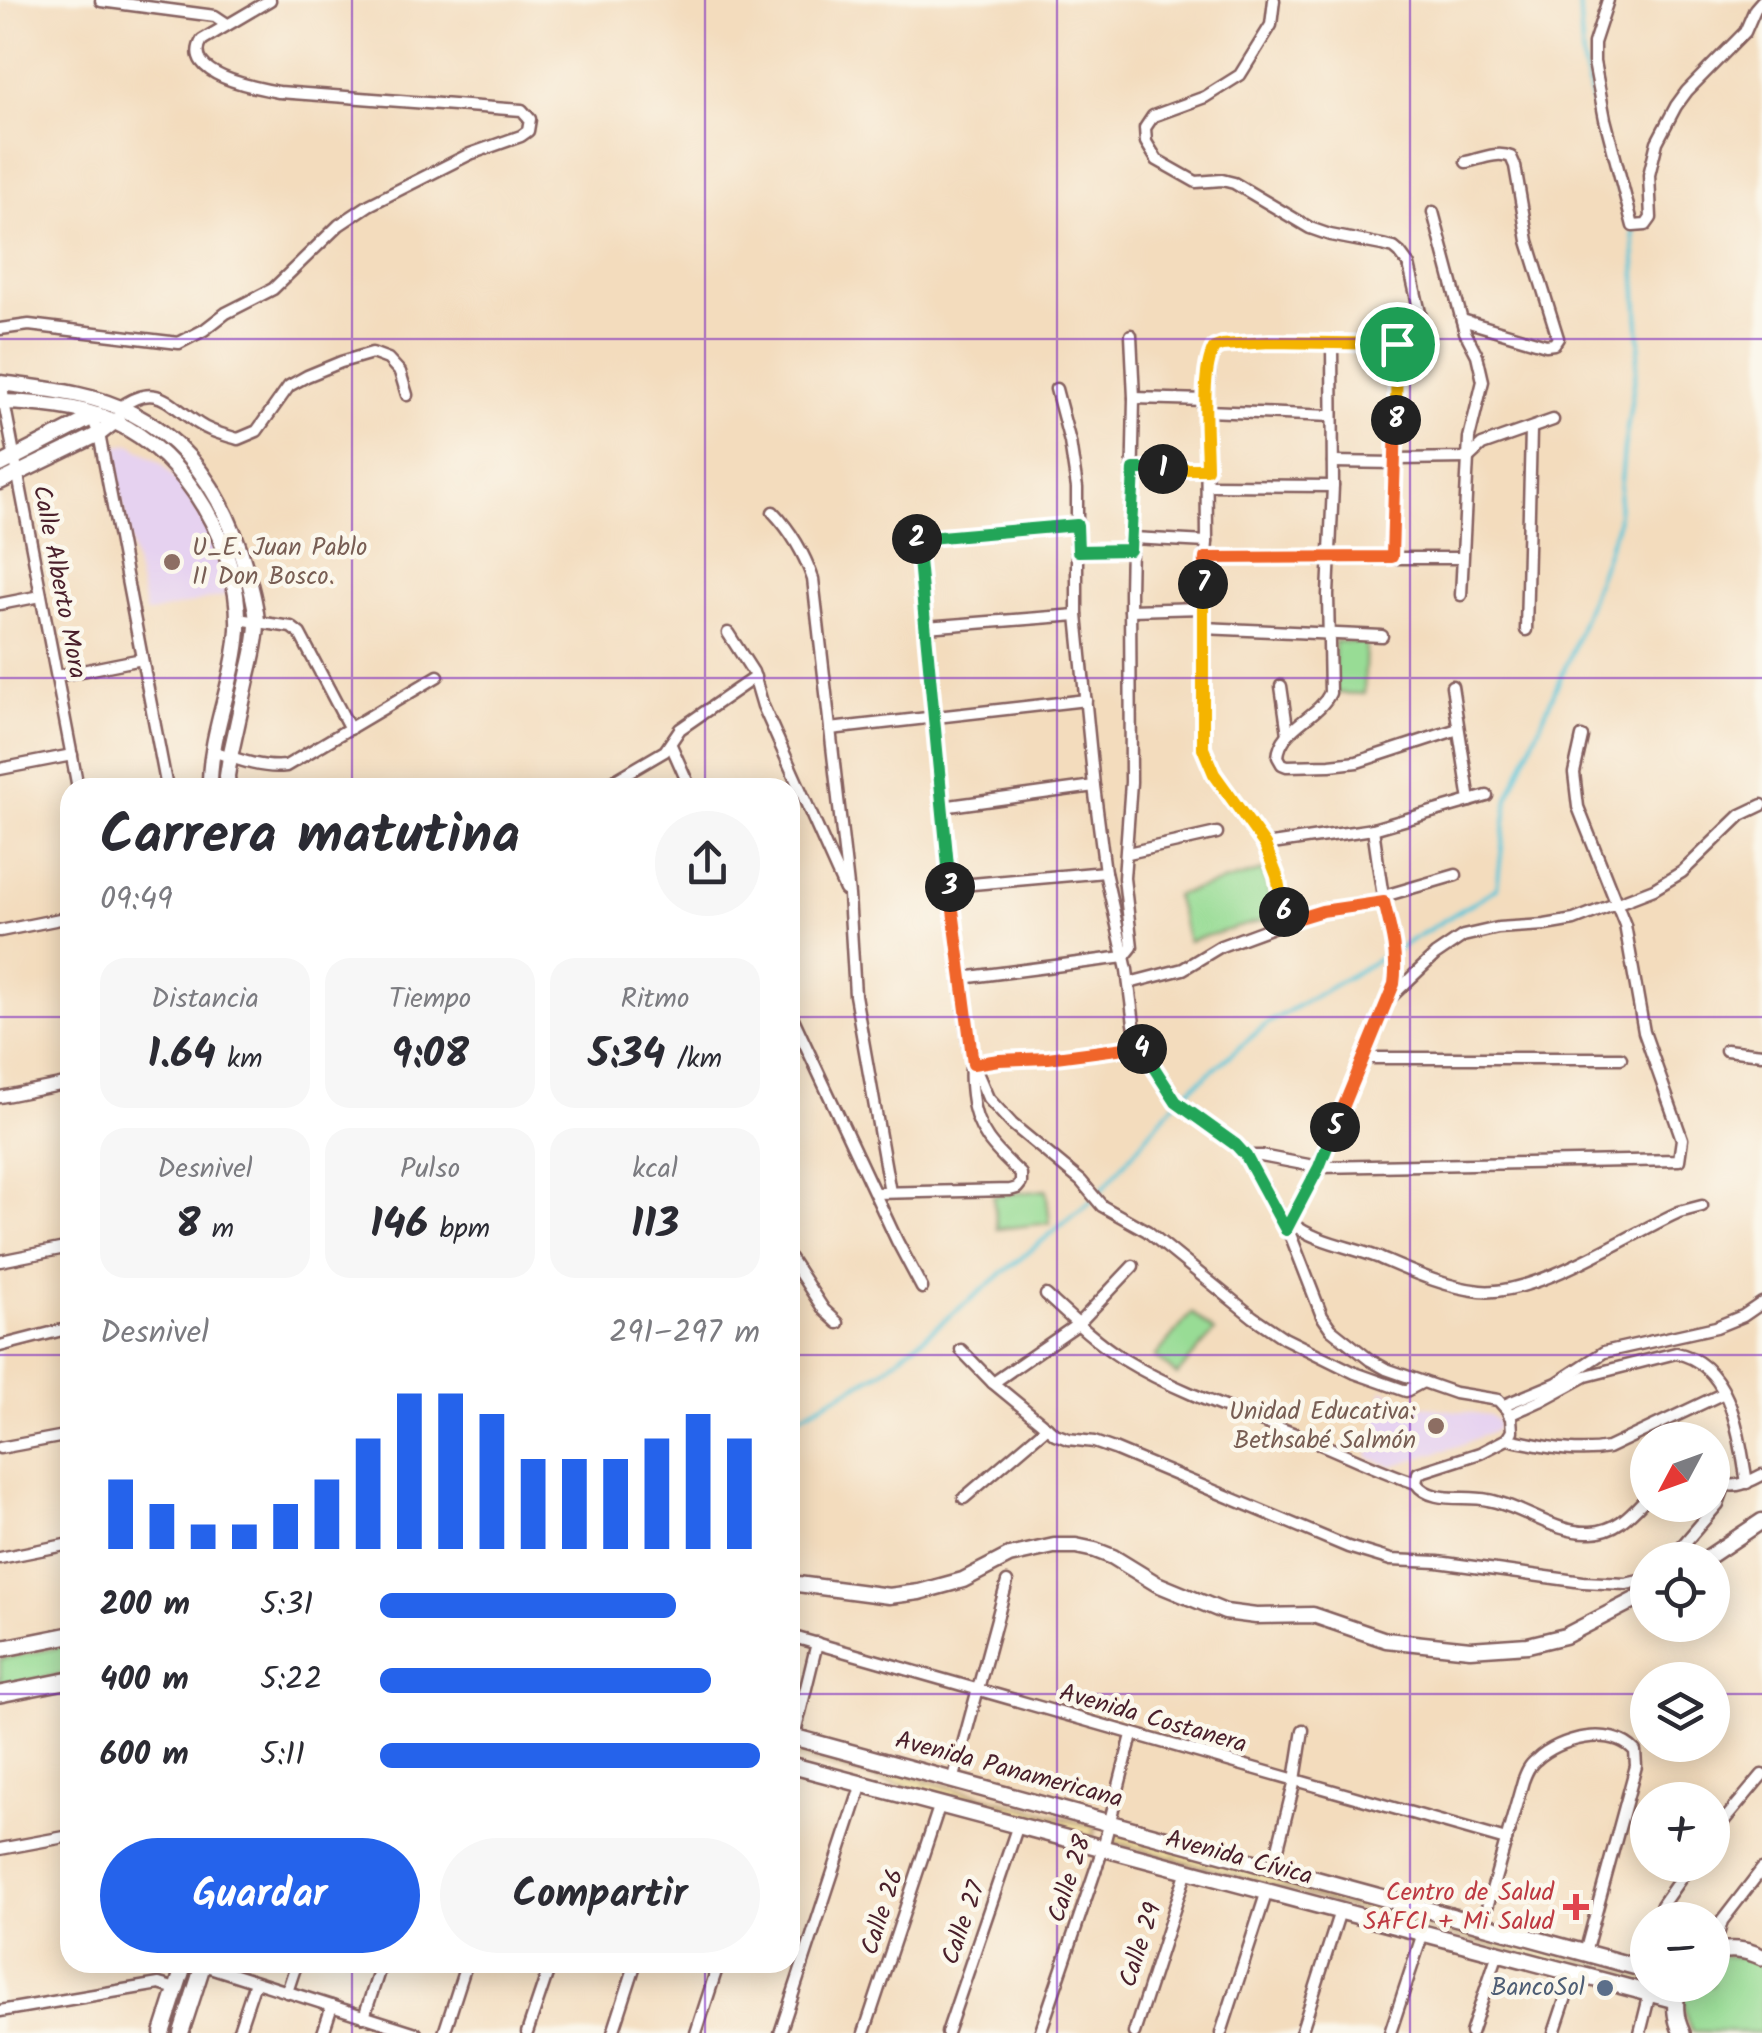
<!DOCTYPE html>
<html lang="es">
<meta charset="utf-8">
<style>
:root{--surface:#fff;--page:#f7f7f7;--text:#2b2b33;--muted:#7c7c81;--accent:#2563eb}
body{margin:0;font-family:Kalam,sans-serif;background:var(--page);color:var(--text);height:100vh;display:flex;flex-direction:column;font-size:38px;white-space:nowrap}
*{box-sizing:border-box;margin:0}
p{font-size:32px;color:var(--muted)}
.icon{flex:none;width:55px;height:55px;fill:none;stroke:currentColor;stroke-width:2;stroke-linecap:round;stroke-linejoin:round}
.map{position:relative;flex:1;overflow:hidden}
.panel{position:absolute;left:60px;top:778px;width:740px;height:1195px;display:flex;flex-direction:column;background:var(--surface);border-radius:30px;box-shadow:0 5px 25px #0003}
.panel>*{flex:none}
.needle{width:65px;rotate:229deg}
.fabs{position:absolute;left:1630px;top:1422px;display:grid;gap:20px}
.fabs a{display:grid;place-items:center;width:100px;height:100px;border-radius:50%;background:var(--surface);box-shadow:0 5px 25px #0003;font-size:50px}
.pin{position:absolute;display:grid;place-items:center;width:85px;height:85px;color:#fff;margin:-42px;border:5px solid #fff;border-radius:50%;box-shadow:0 2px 10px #0007}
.km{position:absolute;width:50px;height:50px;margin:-25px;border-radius:50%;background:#222;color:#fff;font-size:28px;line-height:50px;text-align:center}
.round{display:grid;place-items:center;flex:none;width:105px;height:105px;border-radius:52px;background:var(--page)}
.head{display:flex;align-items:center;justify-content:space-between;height:170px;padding:0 40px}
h1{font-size:55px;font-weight:700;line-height:75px}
.figures{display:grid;grid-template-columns:repeat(3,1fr);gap:15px;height:170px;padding:10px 40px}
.figures div{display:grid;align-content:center;border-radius:25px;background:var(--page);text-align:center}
.figures b{font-size:42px;font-weight:700}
.figures small{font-size:28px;font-weight:400}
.figures p{font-size:28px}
.chart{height:280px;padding:20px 40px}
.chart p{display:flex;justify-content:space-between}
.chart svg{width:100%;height:180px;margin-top:10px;stroke:var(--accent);stroke-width:6}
.action{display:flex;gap:20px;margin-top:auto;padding:20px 40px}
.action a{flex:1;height:115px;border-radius:60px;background:var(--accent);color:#fff;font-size:40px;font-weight:700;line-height:115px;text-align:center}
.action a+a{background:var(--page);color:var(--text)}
ul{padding:0 40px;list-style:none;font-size:32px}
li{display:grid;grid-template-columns:160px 120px 1fr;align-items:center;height:75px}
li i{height:25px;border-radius:12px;background:var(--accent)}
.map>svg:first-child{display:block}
.built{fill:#e6d2f0}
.green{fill:#98dc95;stroke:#717e60;stroke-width:2.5}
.sand{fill:url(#sand-dots);stroke:#9c7c64;stroke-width:2.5}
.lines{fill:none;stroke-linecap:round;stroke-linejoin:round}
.stream{stroke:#5cc5d8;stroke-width:4}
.street-casing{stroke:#85615e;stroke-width:15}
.secondary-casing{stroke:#85615e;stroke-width:19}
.primary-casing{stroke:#85615e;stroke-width:20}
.street{stroke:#fff;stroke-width:10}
.secondary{stroke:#fff;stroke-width:14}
.primary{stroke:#fff;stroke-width:15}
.split-1-casing{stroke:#fff;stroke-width:20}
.split-2-casing{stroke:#fff;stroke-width:20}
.split-3-casing{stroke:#fff;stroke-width:20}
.split-4-casing{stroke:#fff;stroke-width:20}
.split-5-casing{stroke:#fff;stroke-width:20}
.split-6-casing{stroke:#fff;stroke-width:20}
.split-7-casing{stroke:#fff;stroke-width:20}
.split-8-casing{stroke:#fff;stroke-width:20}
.split-9-casing{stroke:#fff;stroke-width:20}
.split-1{stroke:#f5b400;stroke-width:12}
.split-2{stroke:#22a559;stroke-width:12}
.split-3{stroke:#22a559;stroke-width:12}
.split-4{stroke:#f0652b;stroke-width:12}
.split-5{stroke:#22a559;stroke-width:12}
.split-6{stroke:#f0652b;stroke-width:12}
.split-7{stroke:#f5b400;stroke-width:12}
.split-8{stroke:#f0652b;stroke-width:12}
.split-9{stroke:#f5b400;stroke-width:12}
.grid{fill:none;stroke:#7b2cbf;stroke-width:2.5;stroke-opacity:0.55}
.education-dot{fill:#8d6e63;stroke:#fbf7ec;stroke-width:4}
.health-dot{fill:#e0444e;stroke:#fbf7ec;stroke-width:4}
.service-dot{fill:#5c6f8a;stroke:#fbf7ec;stroke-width:4}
.labels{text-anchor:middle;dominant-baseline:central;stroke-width:9;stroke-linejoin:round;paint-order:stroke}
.education-label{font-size:25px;fill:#785e54;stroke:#fbf7ec;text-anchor:start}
.street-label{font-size:25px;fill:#4a1f2b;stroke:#fbf7ec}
.health-label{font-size:25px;fill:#be3a42;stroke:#fbf7ec;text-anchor:end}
.service-label{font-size:25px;fill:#4e5e75;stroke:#fbf7ec;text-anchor:end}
</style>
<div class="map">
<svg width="1762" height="2033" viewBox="0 0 1762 2033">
<defs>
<pattern id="sand-dots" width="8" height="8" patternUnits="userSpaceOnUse" patternTransform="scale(2.5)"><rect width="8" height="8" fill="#eeda9e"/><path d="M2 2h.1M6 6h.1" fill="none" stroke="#cebb88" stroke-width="1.8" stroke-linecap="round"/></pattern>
</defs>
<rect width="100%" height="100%" fill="#fbf7ec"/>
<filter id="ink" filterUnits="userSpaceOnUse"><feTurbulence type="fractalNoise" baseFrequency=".01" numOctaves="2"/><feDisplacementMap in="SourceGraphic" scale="20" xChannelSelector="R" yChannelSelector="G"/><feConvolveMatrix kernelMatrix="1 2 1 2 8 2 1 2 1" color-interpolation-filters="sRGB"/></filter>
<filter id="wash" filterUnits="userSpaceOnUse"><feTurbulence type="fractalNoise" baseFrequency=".0048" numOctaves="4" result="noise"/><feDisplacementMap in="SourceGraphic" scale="40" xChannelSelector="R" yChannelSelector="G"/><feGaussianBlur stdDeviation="2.25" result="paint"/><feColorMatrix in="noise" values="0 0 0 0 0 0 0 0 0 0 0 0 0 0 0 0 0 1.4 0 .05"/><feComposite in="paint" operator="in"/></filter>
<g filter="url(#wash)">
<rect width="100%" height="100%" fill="#f3dcbd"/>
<g class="built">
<path d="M131 444 161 463 186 492 217 541 227 595 146 614 110 447Z"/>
<path d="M1383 1390 1403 1400 1434 1408 1490 1415 1498 1422 1496 1430 1458 1446 1392 1466 1368 1457Z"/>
</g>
<g class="green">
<path d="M1335 641 1366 643 1364 694 1333 693Z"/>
<path d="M1263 871 1276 917 1188 941 1175 895Z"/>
<path d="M1046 1190 1050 1223 997 1229 993 1196Z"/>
<path d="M1192 1313 1214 1332 1177 1375 1155 1357Z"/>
<path d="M70 1645V1673L0 1687V1659Z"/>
<path d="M1721 1955 1752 1958 1762 1965V2033L1691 2031C1684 2015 1682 2003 1686 1985H1712L1713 1959Z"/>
</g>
<g class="sand">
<path d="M790 1743 1096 1827 1093 1838 790 1755Z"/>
<path d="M1115 1832 1647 1978 1648 1985H1662L1660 1993 1113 1842Z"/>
</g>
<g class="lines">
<g class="stream">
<path d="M1579 0 1583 63 1604 153 1619 191"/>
<path d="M1397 949 1497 888 1508 798 1570 656 1617 524 1624 449 1640 343 1633 228"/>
<path d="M790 1421 881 1372 1095 1198 1176 1101 1268 1023 1386 955"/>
</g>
</g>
</g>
<g filter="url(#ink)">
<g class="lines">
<g class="street-casing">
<g id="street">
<path d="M1274 0 1271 25 1240 75 1205 97 1153 116 1145 128 1146 142 1157 160 1196 182 1222 180 1234 183 1310 228 1330 235 1382 245 1394 248 1400 253 1409 265 1426 339 1419 345 1270 342 1221 345 1215 348 1211 354 1206 400 1207 542 1202 608 1203 748 1214 774 1265 845 1277 875 1286 922"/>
<path d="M1608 0 1594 43V62L1605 119 1633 226 1646 225 1651 218 1649 175 1657 142 1676 106 1687 91 1745 32 1755 9 1762 1"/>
<path d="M101 1 215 16 227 24"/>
<path d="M1433 212 1465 332 1477 355 1483 381 1469 438 1461 595"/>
<path d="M1462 320 1546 345 1554 344 1558 338 1528 241 1515 166 1511 157C1497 151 1480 159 1466 162"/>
<path d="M0 329 29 325 179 343 204 330 226 313 273 289 339 225 369 205 470 154 521 136 528 131 530 119 522 110 279 92C257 88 181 75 202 40L270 0"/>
<path d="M1332 343 1333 486 1328 595 1330 693C1318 718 1280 727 1278 757L1282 764 1287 766 1330 765 1357 762 1458 729"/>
<path d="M2 383 4 402 78 788"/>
<path d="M1056 389 1070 442 1077 488V615L1094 786 1105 872 1127 970 1134 1024 1141 1046 1176 1101 1236 1145 1247 1156 1292 1239 1322 1316 1331 1329 1370 1360 1386 1369 1455 1393 1498 1400 1507 1410 1511 1418 1512 1431 1507 1439 1480 1453 1418 1473 1416 1483C1430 1504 1465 1495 1488 1500 1523 1506 1554 1534 1591 1532 1617 1531 1631 1514 1648 1496"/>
<path d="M1134 398 1206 400"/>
<path d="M119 408C158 380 167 404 199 424 210 432 225 435 238 439L257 431 289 386 307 376 341 362 372 353 388 359 400 372 407 395"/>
<path d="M1206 411 1332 416"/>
<path d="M92 418 99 434 167 788"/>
<path d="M1396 459 1468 458 1482 445 1553 420"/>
<path d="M1333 462 1396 463"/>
<path d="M1134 469H1207"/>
<path d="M1207 485 1333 486"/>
<path d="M773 512C792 532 804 553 813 579L849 895 855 995 890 1192"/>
<path d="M918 528 917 539 950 886 969 1046 973 1063 988 1098 1012 1124 1081 1181 1102 1206 1147 1231 1253 1317 1284 1338 1355 1373 1406 1391 1421 1383"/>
<path d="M1132 538 1207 542"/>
<path d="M917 539 1077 525"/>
<path d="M1077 551 1130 550"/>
<path d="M1392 557 1397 345"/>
<path d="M1205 558H1462"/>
<path d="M0 604 41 596"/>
<path d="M1130 610 1202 608"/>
<path d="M238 619 291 627 300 634 350 729"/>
<path d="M926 627 1077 615"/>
<path d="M1202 628 1382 636"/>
<path d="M1526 630 1531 430"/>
<path d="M728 633 753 672 763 706 845 890"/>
<path d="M57 676 142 659"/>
<path d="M1281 686 1288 734"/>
<path d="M1452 686 1470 801"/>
<path d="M830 729 1086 700"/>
<path d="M671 745 690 788"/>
<path d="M213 751C236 759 262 769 286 766L438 676"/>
<path d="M0 769 72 755"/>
<path d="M602 788 665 751 680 729 755 677"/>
<path d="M942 807 1094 786"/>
<path d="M1265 845 1373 829 1487 796"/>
<path d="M1128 853 1217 833"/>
<path d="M950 886 1105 872"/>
<path d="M1384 896 1456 875"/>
<path d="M0 931 70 917"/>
<path d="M962 978 1124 957 1132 947 1124 878 1131 782 1130 593 1134 398 1131 335"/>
<path d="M1129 983 1183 969 1221 946 1297 918 1322 911 1384 902"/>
<path d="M1389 996 1393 995 1435 955 1463 936 1498 928 1545 925 1574 920 1654 889 1682 872 1741 815 1762 805"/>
<path d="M790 1012 897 1241 922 1288"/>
<path d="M1726 1050 1762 1054"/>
<path d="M1363 1058H1621"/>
<path d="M0 1097 70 1083"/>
<path d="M1247 1156H1261L1319 1167 1679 1160 1682 1139 1644 1032 1625 925 1578 807 1574 773 1582 737"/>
<path d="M875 1193 1010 1190 1017 1188 1021 1183V1174C995 1150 975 1131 972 1095 971 1084 969 1073 972 1063L999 1060 1048 1058 1141 1046"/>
<path d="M1291 1223C1316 1242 1348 1246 1377 1257 1410 1271 1444 1287 1480 1291 1535 1297 1628 1235 1679 1212L1702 1206"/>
<path d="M1288 1228 1319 1167 1393 984C1398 956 1391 934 1385 907 1380 881 1377 855 1373 829"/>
<path d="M790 1258 824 1310 838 1323"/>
<path d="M0 1261 70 1247"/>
<path d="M1046 1295C1070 1317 1095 1341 1123 1359 1180 1394 1247 1415 1308 1439 1344 1453 1378 1471 1416 1483"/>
<path d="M0 1346 70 1328"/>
<path d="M961 1350 993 1383 1055 1434 1068 1439 1094 1442 1114 1449 1348 1547 1391 1560 1438 1562 1583 1582 1626 1584 1648 1579"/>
<path d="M993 1383 1078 1324 1133 1266"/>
<path d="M1504 1405 1557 1383 1604 1352 1716 1327 1743 1316 1762 1303"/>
<path d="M1509 1415 1540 1401 1586 1376 1676 1353C1732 1364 1739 1436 1747 1483"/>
<path d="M1507 1439C1540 1445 1574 1455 1608 1448L1724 1393"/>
<path d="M0 1448 70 1435"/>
<path d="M1712 1480C1732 1490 1743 1485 1762 1475"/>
<path d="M964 1498 1047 1427"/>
<path d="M0 1558 70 1544"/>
<path d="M1670 1560 1718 1504 1724 1487"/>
<path d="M790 1636 1506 1840"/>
<path d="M794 1737 817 1643"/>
<path d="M953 1781 1007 1582"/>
<path d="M1712 1835 1762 1775"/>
<path d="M0 1849 70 1836"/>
<path d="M1273 1868 1295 1780 1303 1730"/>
<path d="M1656 1920 1662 1905 1690 1865"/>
<path d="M1482 1925 1523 1781C1526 1773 1529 1765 1536 1760 1559 1738 1611 1725 1635 1751L1636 1766 1585 1953"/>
<path d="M1713 1952 1722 1921 1762 1869"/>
<path d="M194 1962 416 2033"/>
<path d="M1643 1969 1648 1949"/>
<path d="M287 1992 297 1962"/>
<path d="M0 2011 159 1984 176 1989"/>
<path d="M364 2017 382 1962"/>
<path d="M238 2033 255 1982"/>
<path d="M323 2033 332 2006"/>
<path d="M444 2033 467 1962"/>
<path d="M527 2033 551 1962"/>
<path d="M613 2033 636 1962"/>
<path d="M696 2033 719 1962"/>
<path d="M780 2033 862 1784"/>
<path d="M864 2033 940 1804"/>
<path d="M947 2033 1018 1825"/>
<path d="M1040 2033 1103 1848 1132 1735"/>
<path d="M1134 2033 1187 1870"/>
<path d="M1221 2033 1267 1891"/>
<path d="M1301 2033 1340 1911"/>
<path d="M1390 2033 1423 1933"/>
<path d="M1471 2033 1498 1953"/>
<path d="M1554 2033 1574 1973"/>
<path d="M1640 2033 1650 1993"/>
</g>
</g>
<g class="secondary-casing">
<g id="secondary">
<path d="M0 383C44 389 94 393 133 414 194 445 228 506 246 570 251 587 256 605 257 622 257 640 252 658 248 675 242 702 236 729 230 757L227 776 228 788"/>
<path d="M0 402C37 403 79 406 113 421 187 454 241 549 238 629 235 682 209 733 210 788"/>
<path d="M0 465 97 415"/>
<path d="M0 482 99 434 118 419"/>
<path d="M1704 1560 1762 1521"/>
<path d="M790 1583 889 1596 919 1592 963 1580 1009 1556 1054 1546H1076L1095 1550 1113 1557 1157 1584 1225 1612 1256 1616 1313 1615 1386 1640 1470 1649 1528 1645 1565 1636 1648 1593"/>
<path d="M162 2033 185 1962"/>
<path d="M181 2033 204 1962"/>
</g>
</g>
<g class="primary-casing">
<g id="primary">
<path d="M0 1649 70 1635"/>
<path d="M0 1694 70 1680"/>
<path d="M790 1736 1648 1970"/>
<path d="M790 1765 1675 2000"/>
<path d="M1712 1952C1731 1948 1745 1949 1762 1957"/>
<path d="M1679 1985C1674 2001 1674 2017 1682 2033"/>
</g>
</g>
<use href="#street" class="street"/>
<use href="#secondary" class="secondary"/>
<use href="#primary" class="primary"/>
</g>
</g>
<g class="lines" filter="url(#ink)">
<g class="split-1-casing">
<path id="split-1" d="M1163 469H1207C1207 439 1200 373 1214 348L1222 345 1270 342 1397 344"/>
</g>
<g class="split-2-casing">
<path id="split-2" d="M917 539 1077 525 1078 551 1130 550 1134 469H1163"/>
</g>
<g class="split-3-casing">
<path id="split-3" d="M917 539 950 887"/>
</g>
<g class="split-4-casing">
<path id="split-4" d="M950 887 973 1064 999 1060 1048 1058 1140 1046 1142 1049"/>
</g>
<g class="split-5-casing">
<path id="split-5" d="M1142 1049 1176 1102 1236 1145 1246 1156 1286 1230 1319 1167 1335 1127"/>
</g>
<g class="split-6-casing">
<path id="split-6" d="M1284 912 1286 922 1322 911 1384 902C1391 930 1398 955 1394 984L1335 1127"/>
</g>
<g class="split-7-casing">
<path id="split-7" d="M1203 584V748L1214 774 1265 845 1277 876 1284 912"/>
</g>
<g class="split-8-casing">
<path id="split-8" d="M1203 584 1205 558 1392 557 1396 420"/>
</g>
<g class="split-9-casing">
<path id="split-9" d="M1396 420 1397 344"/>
</g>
<use href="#split-1" class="split-1"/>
<use href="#split-2" class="split-2"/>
<use href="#split-3" class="split-3"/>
<use href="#split-4" class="split-4"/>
<use href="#split-5" class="split-5"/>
<use href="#split-6" class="split-6"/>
<use href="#split-7" class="split-7"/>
<use href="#split-8" class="split-8"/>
<use href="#split-9" class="split-9"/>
</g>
<path class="grid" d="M352 0V788M705 0V788M1057 0V2033M1410 0V2033M0 339H1762M0 678H1762M0 1017H70M790 1017H1762M0 1355H70M790 1355H1762M0 1694H70M790 1694H1648M1712 1694H1762M352 1962V2033M705 1962V2033"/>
<g class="education-dot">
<circle cx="172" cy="562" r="10"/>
<circle cx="1436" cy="1426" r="10"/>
</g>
<path class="health-dot" d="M1571 1892h10v10h10v10h-10v10h-10v-10h-10v-10h10z"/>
<circle class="service-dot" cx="1605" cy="1988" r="10"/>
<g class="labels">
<g class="education-label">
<text x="192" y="548">U_E. Juan Pablo<tspan x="192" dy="29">II Don Bosco.</tspan></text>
<text x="1416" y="1412" text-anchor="end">Unidad Educativa:<tspan x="1416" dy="29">Bethsabé Salmón</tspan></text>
</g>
<g class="street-label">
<text transform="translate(59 582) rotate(79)">Calle Alberto Mora</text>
<text transform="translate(1153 1719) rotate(16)">Avenida Costanera</text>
<text transform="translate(1009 1770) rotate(15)">Avenida Panamericana</text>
<text transform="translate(1239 1858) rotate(15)">Avenida Cívica</text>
<text transform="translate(1070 1879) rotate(-72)">Calle 28</text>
<text transform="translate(883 1912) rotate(-72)">Calle 26</text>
<text transform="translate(964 1923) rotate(-71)">Calle 27</text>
<text transform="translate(1141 1945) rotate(-72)">Calle 29</text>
</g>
<g class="health-label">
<text x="1554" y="1893">Centro de Salud<tspan x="1554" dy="29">SAFCI + Mi Salud</tspan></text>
</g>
<g class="service-label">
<text x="1585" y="1988">BancoSol</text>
</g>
</g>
</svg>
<div class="fabs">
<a><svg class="needle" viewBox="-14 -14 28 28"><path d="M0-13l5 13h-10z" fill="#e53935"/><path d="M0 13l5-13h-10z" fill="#7c7c81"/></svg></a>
<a><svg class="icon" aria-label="locate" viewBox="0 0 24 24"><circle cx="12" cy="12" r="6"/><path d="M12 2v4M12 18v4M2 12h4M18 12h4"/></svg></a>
<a><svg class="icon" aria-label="layers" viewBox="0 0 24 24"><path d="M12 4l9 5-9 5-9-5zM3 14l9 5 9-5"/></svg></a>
<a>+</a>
<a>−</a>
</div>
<div class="pin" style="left:1397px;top:344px;background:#1e9e55"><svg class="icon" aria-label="arrive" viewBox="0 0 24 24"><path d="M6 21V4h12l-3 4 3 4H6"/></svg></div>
<b class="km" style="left:1163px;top:469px">1</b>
<b class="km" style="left:917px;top:539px">2</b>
<b class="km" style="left:950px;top:887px">3</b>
<b class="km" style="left:1142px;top:1049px">4</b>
<b class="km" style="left:1335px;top:1127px">5</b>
<b class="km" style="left:1284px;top:912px">6</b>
<b class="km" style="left:1203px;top:584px">7</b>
<b class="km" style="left:1396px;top:420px">8</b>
<section class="panel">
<div class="head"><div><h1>Carrera matutina</h1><p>09:49</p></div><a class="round"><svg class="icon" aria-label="share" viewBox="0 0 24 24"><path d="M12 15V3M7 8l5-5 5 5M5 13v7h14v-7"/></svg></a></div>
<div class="figures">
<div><p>Distancia</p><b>1.64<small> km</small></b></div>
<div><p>Tiempo</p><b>9:08</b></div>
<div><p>Ritmo</p><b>5:34<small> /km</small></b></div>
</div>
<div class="figures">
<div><p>Desnivel</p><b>8<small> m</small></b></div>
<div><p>Pulso</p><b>146<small> bpm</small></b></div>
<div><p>kcal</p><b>113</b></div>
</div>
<div class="chart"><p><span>Desnivel</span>291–297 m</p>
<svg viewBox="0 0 160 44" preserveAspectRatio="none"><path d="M5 44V27M15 44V33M25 44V38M35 44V38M45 44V33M55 44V27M65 44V17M75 44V6M85 44V6M95 44V11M105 44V22M115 44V22M125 44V22M135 44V17M145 44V11M155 44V17"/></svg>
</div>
<ul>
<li><b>200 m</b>5:31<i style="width:78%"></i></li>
<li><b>400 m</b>5:22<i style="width:87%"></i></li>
<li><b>600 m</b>5:11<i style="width:100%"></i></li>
</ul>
<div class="action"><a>Guardar</a><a>Compartir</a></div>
</section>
</div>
